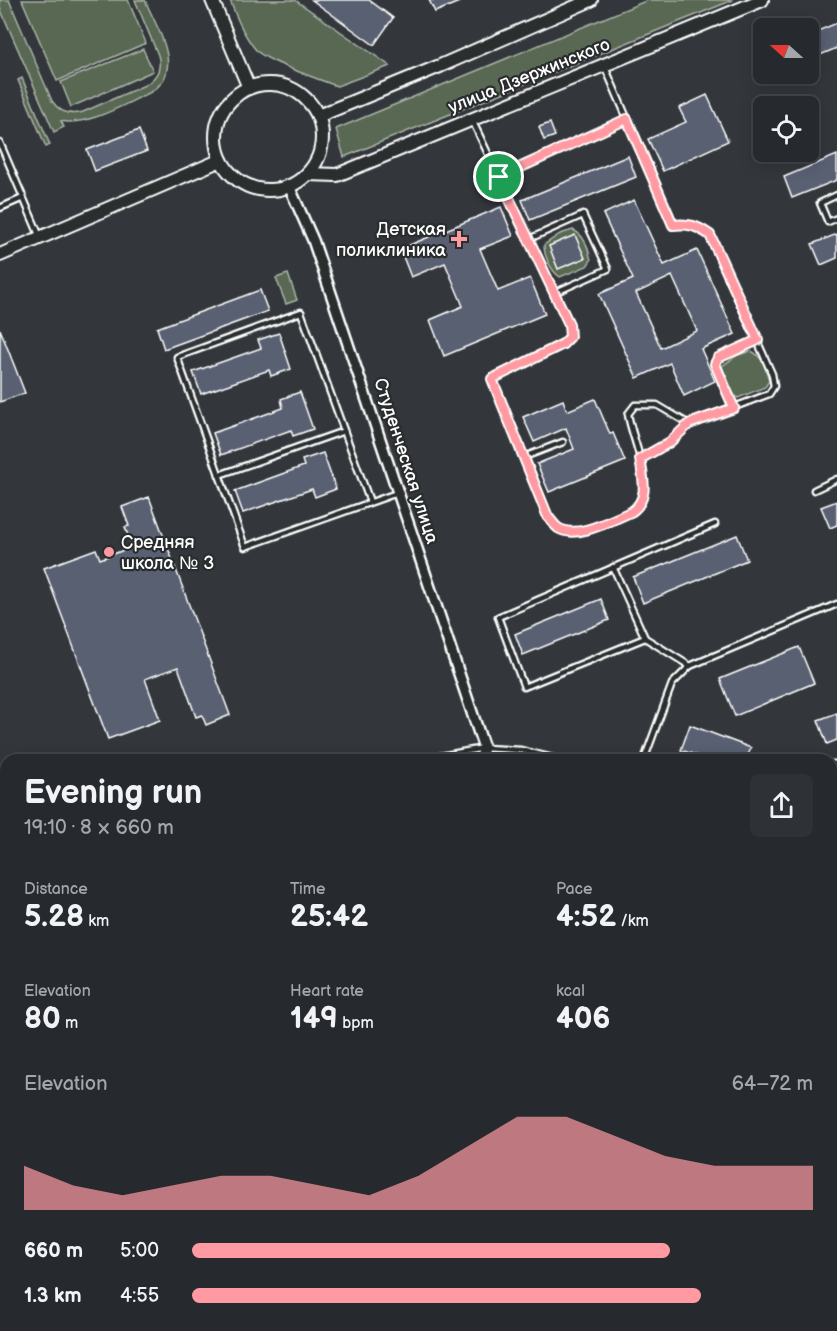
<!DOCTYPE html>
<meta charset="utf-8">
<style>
:root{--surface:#26292d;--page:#2e3135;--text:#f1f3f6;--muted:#a4a6aa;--line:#424549;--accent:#ff9aa2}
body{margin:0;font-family:"Balsamiq Sans",sans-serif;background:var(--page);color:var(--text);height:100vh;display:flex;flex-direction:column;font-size:22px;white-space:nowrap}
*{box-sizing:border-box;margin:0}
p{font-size:20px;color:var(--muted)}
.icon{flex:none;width:33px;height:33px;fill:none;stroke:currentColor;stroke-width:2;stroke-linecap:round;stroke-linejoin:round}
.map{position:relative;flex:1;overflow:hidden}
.details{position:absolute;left:0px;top:754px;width:837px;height:578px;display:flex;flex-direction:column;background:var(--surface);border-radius:18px 18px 0 0;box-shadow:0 3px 15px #0003,0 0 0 2px var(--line)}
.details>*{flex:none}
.needle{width:39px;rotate:291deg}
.buttons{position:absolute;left:753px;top:18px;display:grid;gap:12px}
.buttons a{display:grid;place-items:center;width:66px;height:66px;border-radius:9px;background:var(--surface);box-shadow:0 3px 15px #0003,0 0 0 2px var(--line);font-size:30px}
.pin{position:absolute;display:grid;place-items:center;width:51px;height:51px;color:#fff;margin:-26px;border:3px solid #fff;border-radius:50%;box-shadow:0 2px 6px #0007}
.round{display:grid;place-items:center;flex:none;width:63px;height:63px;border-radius:9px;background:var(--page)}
.summary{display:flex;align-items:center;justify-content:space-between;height:102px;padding:0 24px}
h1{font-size:33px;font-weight:700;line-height:45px}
.stats{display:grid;grid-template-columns:repeat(3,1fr);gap:9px;height:102px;padding:6px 24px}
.stats div{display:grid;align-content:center}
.stats b{font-size:30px;font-weight:700}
.stats small{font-size:16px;font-weight:400}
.stats p{font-size:16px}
.chart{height:168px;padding:12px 24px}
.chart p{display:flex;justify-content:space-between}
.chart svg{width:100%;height:108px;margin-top:6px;fill:var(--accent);opacity:.7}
ul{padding:0 24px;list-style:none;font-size:20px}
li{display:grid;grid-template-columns:96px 72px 1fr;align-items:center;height:45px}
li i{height:15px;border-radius:8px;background:var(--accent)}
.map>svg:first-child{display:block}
.green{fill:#586852;stroke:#acb4a8;stroke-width:1.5}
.building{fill:#596172;stroke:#fff;stroke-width:1.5;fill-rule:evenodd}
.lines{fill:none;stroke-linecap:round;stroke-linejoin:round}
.service-casing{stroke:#fff;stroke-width:9}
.minor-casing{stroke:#fff;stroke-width:14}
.tertiary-casing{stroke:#fff;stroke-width:16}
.service{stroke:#2a2d2e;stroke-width:4.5}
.minor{stroke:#2a2d2e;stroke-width:9}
.tertiary{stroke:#2a2d2e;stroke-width:12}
.route-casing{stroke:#fff;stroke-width:12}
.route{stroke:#ff9aa2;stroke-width:8}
.poi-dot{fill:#ff9aa2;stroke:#2a2d2e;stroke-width:2}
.labels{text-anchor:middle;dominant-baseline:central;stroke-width:4.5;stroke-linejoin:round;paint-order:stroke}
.street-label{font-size:18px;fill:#fff;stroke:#2a2d2e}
.poi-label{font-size:18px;fill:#fff;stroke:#2a2d2e;text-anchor:end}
</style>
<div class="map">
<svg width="837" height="1331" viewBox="0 0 837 1331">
<rect width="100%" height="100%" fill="#33373c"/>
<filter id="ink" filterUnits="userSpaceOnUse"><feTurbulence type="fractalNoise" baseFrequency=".0167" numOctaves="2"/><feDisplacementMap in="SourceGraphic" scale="12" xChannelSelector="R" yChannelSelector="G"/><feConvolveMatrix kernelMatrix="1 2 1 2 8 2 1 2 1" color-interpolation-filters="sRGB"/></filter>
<g filter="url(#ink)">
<g class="green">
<path d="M0 0H9L52 101C60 113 70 116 83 112L145 85C157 78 162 68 158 55L135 0H145C157 29 187 72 149 93 125 104 87 127 61 121L64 127 54 132 0 8Z"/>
<path d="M22 0H128L146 43 57 81Z"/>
<path d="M230 0H295L390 66 337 86C321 80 264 61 256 50 244 36 236 17 230 0Z"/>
<path d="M648 0H733L344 157 336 129Z"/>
<path d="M143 49 153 71 71 107 61 82Z"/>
<path d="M22 78 50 145 46 147 18 80Z"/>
<path d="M573 230C585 235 588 248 591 260L587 266 560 277C551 271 544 256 544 245L560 234Z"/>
<path d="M288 274 297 300 286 304 276 278Z"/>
<path d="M751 351C763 356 766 369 769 381L765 387 738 398C728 392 722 377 722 366L738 355Z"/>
</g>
<g class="building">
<path d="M312 0H369L393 18 374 45Z"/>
<path d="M429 0H464L435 12Z"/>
<path d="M837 23V48L808 60V35Z"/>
<path d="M707 95 728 141 663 171 648 139 686 122 679 108Z"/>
<path d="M550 123 555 136 544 140 539 127Z"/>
<path d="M139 130 147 151 95 171 87 150Z"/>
<path d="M837 155V180L792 198 784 177Z"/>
<path d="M628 156 636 177 530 220 522 200Z"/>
<path d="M634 200 664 265 697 250 735 334 701 349 715 381 684 396 670 363 637 378 599 294 633 279 603 214ZM672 276 697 331 661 348 636 293Z"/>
<path d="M501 207 513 236 480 249 498 291 530 278 545 314 444 356 430 320 463 306 445 263 411 277 400 249Z"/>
<path d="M837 234V258L821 265 812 244Z"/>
<path d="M575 235 585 258 558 269 549 246Z"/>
<path d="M260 290 268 311 164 349 157 328Z"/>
<path d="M0 329 25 393 0 402Z"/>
<path d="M279 333 291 369 271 376 269 370 201 394 193 372 261 348 258 340Z"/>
<path d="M300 392 313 429 293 436 291 430 221 455 213 433 283 408 281 399Z"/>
<path d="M595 399 610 434 613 433 625 461 549 492 537 464 574 449 566 428 534 442 523 417 563 400 567 411Z"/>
<path d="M323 453 336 489 315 497 312 489 243 513 235 491 304 466 302 460Z"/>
<path d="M149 497 230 715 206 725 202 715 196 717 178 667 145 679 160 720 108 739 44 568 96 549 100 559 132 547 125 527 129 526 122 507Z"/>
<path d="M837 501V525L830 528 821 507Z"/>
<path d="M737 535 747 560 643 603 633 577Z"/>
<path d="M601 599 609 620 523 655 515 634Z"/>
<path d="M799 647 814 683 735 716 720 679Z"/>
<path d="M837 713V740L827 744 818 720Z"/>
<path d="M690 725 751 748 746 760H710L681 750Z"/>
</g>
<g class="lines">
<g class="service-casing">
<g id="service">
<path d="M472 120 569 324 570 337 563 344 492 379 548 517C551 520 554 525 558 528 577 540 611 520 631 512 660 492 632 442 628 414L635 405H657L689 424 769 394 774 386 772 374 710 235C697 226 689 223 673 225L605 67"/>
<path d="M0 143 40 237"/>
<path d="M499 177 627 119"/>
<path d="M837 195 820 203 828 222 837 218"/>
<path d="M0 208 23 198"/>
<path d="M529 239 583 215 608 269 554 293"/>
<path d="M734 408 715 364 718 358 758 341"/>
<path d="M524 457 563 442"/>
<path d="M640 459 670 442 689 424"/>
<path d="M219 475 344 431"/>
<path d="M814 490 837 479"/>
<path d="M370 502 301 312 177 357 245 547 397 493"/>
<path d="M613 567 645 638"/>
<path d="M690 666 645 638 524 687 498 617 715 524"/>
<path d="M419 760 484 748 521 750 561 760"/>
<path d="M644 760 672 684 690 666 837 604"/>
<path d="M831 764H837"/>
<path d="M0 844 6 875"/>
<path d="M831 860 837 862"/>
<path d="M831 967 837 969"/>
<path d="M831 1049 837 1052"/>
<path d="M0 1201 6 1200"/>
<path d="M0 1237 6 1239"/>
<path d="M245 1326 258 1331"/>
<path d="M99 1331 101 1326"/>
</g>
</g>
<g class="minor-casing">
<g id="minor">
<path d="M289 186 313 240 484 748 480 760"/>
<path d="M667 1326 679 1331"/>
<path d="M250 1331 252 1326"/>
</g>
</g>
<g class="tertiary-casing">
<g id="tertiary">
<path d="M212 0 249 88"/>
<circle cx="269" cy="137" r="53"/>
<path d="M318 116 440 66 591 0"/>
<path d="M308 174 337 175 762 0"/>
<path d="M0 255 221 160"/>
</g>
</g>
<use href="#service" class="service"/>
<use href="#minor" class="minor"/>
<use href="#tertiary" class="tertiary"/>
</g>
</g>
<g class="lines" filter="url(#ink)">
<g class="route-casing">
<path id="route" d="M627 119 673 225C689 223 697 226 710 235L758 340 718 358 715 364 734 408 689 424 670 442 640 459C643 479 650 499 631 512 611 520 577 540 558 528 554 525 551 520 548 517L492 379 563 344 570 337 569 324 499 177Z"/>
</g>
<use href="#route" class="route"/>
</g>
<g class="poi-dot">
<path d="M456 230h6v6h6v6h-6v6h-6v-6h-6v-6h6z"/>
<circle cx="109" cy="552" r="6"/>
</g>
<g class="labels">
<g class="street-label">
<text transform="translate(529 76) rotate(-22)">улица Дзержинского</text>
<text transform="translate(406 461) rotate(72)">Студенческая улица</text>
</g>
<g class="poi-label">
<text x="446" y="229">Детская<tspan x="446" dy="21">поликлиника</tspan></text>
<text x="121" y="542" text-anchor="start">Средняя<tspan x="121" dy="21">школа № 3</tspan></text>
</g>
</g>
</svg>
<div class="buttons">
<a><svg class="needle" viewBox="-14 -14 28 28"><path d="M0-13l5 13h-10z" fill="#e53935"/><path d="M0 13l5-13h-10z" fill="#a4a6aa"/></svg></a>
<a><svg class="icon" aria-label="locate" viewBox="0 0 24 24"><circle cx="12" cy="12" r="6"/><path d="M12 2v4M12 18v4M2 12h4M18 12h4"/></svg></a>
</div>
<div class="pin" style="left:499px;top:177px;background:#1e9e55"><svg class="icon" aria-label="arrive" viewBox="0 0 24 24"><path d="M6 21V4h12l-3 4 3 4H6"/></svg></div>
<section class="details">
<div class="summary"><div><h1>Evening run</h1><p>19:10 · 8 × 660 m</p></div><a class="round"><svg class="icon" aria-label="share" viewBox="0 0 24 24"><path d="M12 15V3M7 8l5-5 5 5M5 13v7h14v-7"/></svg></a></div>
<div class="stats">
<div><p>Distance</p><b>5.28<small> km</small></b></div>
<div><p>Time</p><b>25:42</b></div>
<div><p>Pace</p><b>4:52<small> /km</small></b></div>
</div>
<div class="stats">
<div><p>Elevation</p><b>80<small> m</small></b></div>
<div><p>Heart rate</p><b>149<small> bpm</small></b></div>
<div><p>kcal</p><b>406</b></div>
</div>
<div class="chart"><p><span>Elevation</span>64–72 m</p>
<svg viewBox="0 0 160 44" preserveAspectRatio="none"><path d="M0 44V26L10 34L20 38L30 34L40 30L50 30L60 34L70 38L80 30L90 18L100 6L110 6L120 14L130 22L140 26L150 26L160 26V44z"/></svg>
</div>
<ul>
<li><b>660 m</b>5:00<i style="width:77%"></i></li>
<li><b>1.3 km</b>4:55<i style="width:82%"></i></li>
</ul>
</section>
</div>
